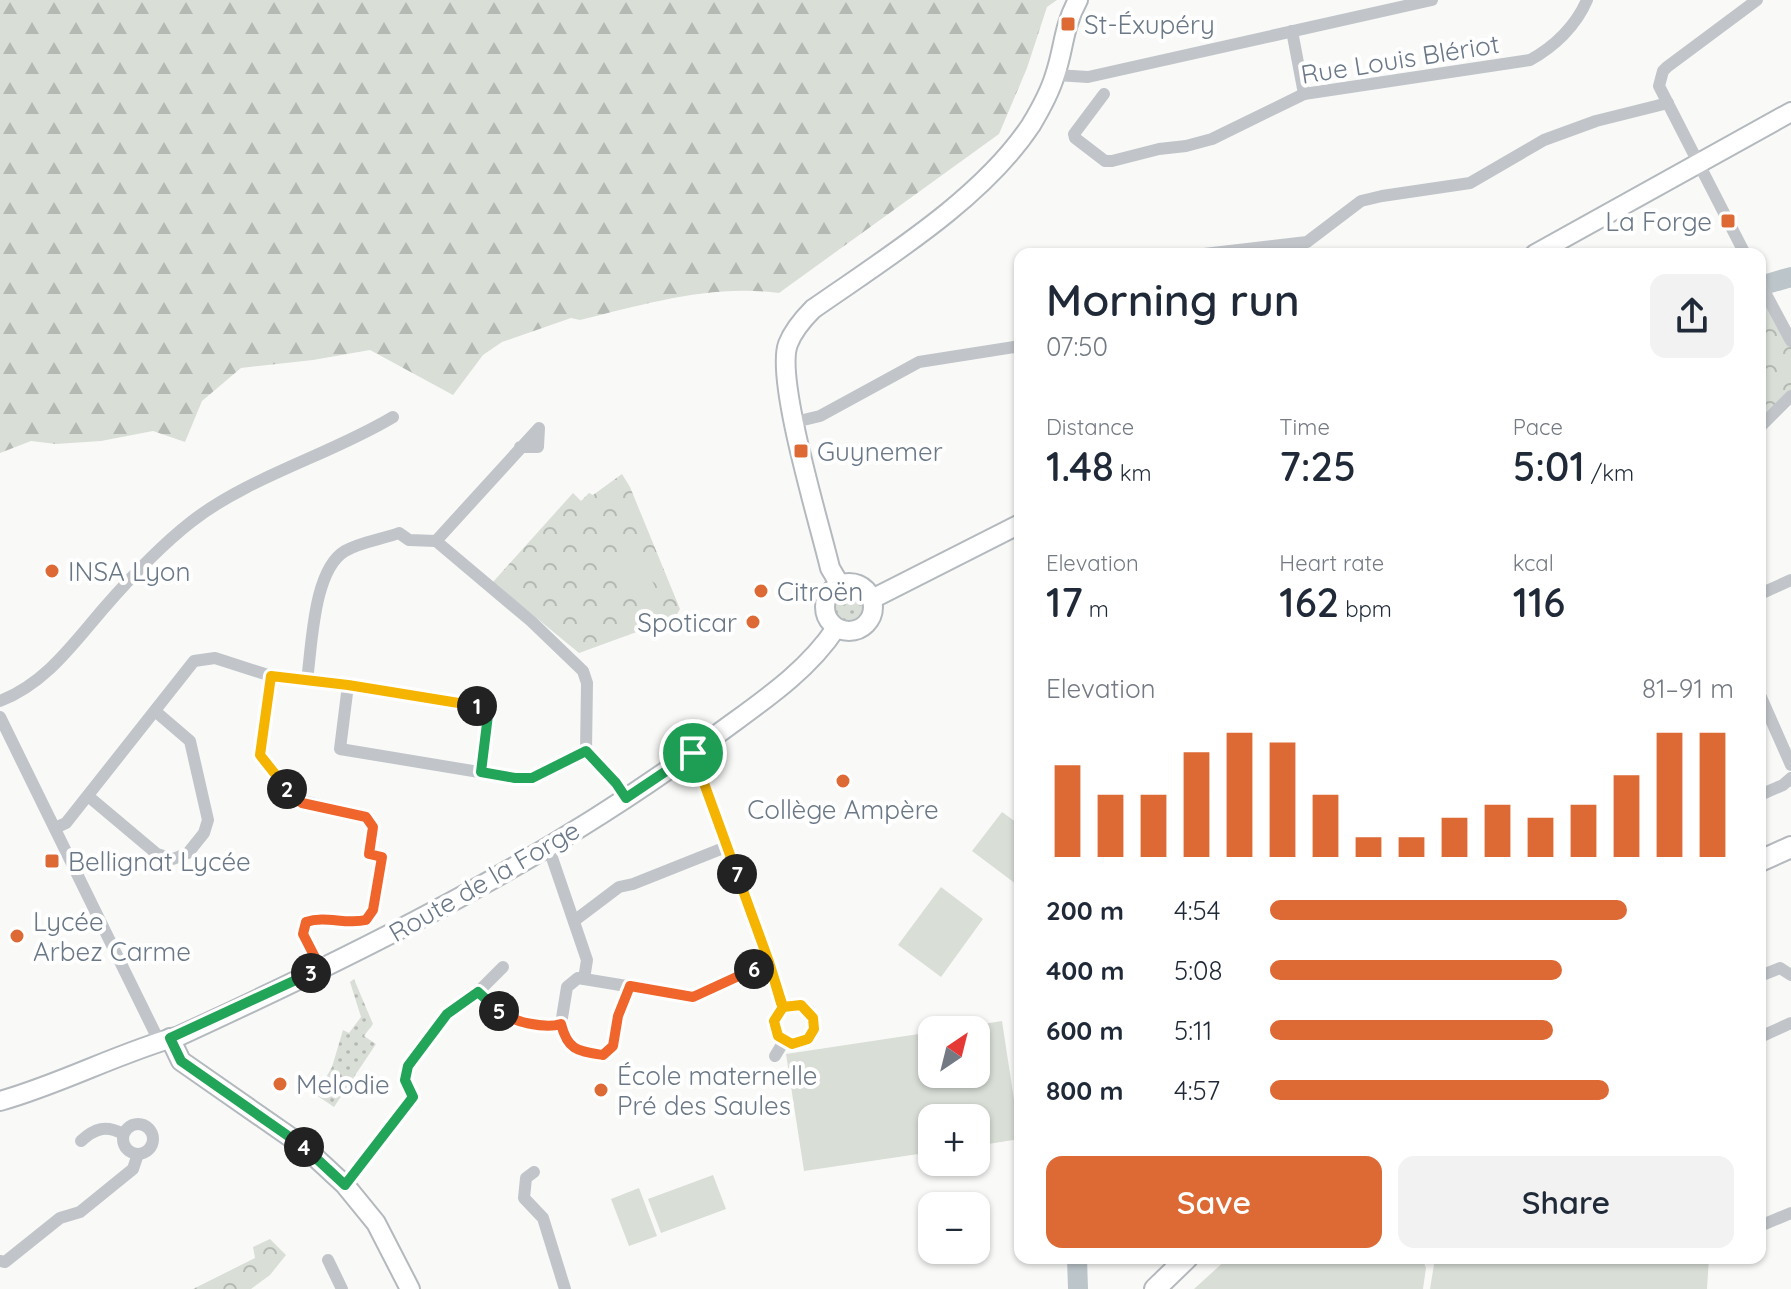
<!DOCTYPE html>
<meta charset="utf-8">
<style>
:root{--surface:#fff;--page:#f2f2f3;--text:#1f2937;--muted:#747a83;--accent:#dd6a34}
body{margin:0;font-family:Quicksand,sans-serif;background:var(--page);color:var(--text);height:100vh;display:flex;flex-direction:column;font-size:30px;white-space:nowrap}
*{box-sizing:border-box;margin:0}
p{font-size:26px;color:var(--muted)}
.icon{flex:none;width:44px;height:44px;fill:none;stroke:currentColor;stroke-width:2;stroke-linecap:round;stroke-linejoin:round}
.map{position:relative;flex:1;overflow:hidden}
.details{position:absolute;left:1014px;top:248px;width:752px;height:1016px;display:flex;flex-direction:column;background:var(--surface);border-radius:16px;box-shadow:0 2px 6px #0004}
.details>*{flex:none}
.needle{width:52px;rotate:35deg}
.controls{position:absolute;left:918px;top:1016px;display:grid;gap:16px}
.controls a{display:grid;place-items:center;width:72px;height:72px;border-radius:16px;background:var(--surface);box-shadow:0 2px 6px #0004;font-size:40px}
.pin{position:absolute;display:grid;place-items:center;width:68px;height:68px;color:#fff;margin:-34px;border:4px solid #fff;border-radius:50%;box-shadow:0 2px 8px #0007}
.km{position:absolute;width:40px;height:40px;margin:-20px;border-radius:50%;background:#222;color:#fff;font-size:22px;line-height:40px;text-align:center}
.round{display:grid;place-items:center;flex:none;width:84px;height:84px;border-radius:16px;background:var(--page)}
.summary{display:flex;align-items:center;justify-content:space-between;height:136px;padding:0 32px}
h1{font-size:44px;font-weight:600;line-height:60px}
.figures{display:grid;grid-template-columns:repeat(3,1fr);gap:12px;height:136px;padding:8px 32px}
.figures div{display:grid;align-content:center}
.figures b{font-size:40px;font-weight:600}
.figures small{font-size:22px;font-weight:400}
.figures p{font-size:22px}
.chart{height:224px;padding:16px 32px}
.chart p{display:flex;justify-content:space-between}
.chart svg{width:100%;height:144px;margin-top:8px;stroke:var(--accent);stroke-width:6}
.action{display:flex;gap:16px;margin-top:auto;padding:16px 32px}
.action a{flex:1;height:92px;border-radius:16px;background:var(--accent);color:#fff;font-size:32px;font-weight:600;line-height:92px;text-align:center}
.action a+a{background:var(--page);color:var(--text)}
ul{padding:0 32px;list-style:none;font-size:26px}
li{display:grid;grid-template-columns:128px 96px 1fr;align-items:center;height:60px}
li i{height:20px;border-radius:10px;background:var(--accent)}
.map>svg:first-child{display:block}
.grass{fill:url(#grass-dots)}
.forest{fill:url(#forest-firs)}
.park{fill:url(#park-crowns)}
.pitch{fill:#d9ded7}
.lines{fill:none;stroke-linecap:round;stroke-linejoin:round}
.river{stroke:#bbc5ca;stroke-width:20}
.secondary-casing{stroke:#b4b9be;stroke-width:22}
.primary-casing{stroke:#b5b9be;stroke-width:24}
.street{stroke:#c1c5c9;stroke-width:12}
.secondary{stroke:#fff;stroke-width:18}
.primary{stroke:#fff;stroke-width:20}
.split-1-casing{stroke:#fff;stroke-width:16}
.split-2-casing{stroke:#fff;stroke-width:16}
.split-3-casing{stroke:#fff;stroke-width:16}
.split-4-casing{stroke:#fff;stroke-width:16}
.split-5-casing{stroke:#fff;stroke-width:16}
.split-6-casing{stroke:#fff;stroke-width:16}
.split-7-casing{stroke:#fff;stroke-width:16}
.split-8-casing{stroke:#fff;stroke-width:16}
.split-1{stroke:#22a559;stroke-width:10}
.split-2{stroke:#f5b400;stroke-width:10}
.split-3{stroke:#f0652b;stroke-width:10}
.split-4{stroke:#22a559;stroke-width:10}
.split-5{stroke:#22a559;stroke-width:10}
.split-6{stroke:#f0652b;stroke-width:10}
.split-7{stroke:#f5b400;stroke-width:10}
.split-8{stroke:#f5b400;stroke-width:10}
.poi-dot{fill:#dd6a34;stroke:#fff;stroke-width:3}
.labels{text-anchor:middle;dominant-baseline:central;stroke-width:8;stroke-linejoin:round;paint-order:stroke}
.poi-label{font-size:26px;fill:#6a7887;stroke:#fff;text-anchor:start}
.street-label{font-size:26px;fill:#6a7887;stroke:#fff}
</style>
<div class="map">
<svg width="1791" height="1289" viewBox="0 0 1791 1289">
<defs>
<pattern id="grass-dots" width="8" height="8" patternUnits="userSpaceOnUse" patternTransform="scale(2)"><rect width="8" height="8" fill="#d9ded7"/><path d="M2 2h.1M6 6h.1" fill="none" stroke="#b4b9b4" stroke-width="1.8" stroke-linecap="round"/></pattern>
<pattern id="forest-firs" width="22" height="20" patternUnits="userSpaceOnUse" patternTransform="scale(2)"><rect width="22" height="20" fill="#d9ded7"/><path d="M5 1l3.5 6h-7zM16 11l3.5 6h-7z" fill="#b4b9b4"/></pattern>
<pattern id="park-crowns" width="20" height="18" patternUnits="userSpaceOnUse" patternTransform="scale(2)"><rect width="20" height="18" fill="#d9ded7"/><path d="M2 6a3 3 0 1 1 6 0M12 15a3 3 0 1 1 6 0" fill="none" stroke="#b4b9b4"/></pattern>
</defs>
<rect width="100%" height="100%" fill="#f9faf8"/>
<g class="grass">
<circle cx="848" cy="609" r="16"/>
<path d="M354 979 373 1024 364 1036 376 1044 334 1107 316 1095 332 1067 343 1030 349 1033 361 1017 350 982Z"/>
</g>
<path class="forest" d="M0 0H1057L1047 7 1027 68 999 134 779 293C711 284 646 304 580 320L571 318 502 342 483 355 453 395 370 350 313 360 241 368 202 401 185 442 153 431 101 441 56 444 31 441 0 453Z"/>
<g class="park">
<path d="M1760 295 1791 341V392L1760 427Z"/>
<path d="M622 474 630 487 680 609 675 618 579 653 493 582 573 493 581 501 589 493 593 495Z"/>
<path d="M270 1239 286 1255 270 1275 251 1289H193L255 1258 253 1247Z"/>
</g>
<g class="pitch">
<path d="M639 553 657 591 639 601 635 600 619 562 622 559Z"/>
<path d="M1002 812 1020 825V887L972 851Z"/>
<path d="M941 887 983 919 941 977 898 945Z"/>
<path d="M1002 1021 1020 1139 976 1146V1118H932V1152L804 1171 786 1054 932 1032V1074H976V1030H945Z"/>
<path d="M713 1175 726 1209 661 1233 648 1199Z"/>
<path d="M639 1188 657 1236 629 1246 611 1199Z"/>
<path d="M1228 1258H1422L1426 1268 1423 1289H1194Z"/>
<path d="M1435 1258H1709L1707 1289H1430Z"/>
</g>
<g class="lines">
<g class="river">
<path d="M1760 286 1791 277"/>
<path d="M1077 1258 1078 1289"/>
</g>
<g class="secondary-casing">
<g id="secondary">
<path d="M1535 254 1791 112"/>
<circle cx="849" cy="607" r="24"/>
<path d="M840 585 830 568C820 525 775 379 788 344 793 331 803 319 813 309 886 258 982 199 1031 125 1040 110 1050 92 1055 75 1064 49 1063 27 1078 0"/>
<path d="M872 599 1020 524"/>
<path d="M170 1038 181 1061 303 1146 345 1185 376 1223 410 1289"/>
<path d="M0 1101C61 1084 118 1053 179 1036 366 950 554 857 719 733 761 702 807 672 836 628"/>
</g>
</g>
<g class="primary-casing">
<g id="primary">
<path d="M1760 861 1791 847"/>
<path d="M1155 1289 1187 1258"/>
</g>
</g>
<g class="street">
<path d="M1292 31 1304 94"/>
<path d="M1056 75 1088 77 1432 0"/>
<path d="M1104 94 1074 134 1075 138 1105 161H1112L1159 149 1186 146 1212 139 1304 94 1530 60C1554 47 1576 26 1587 0"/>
<path d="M1204 254 1307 242 1361 201 1382 196 1470 183 1544 140 1596 121 1668 103"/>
<path d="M1745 254 1659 86 1663 71 1667 67 1757 0"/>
<path d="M1760 283 1791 341"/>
<path d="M795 422 820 416 919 362 1020 346"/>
<path d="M1760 427 1791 396"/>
<path d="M436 541 531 621 583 671 587 683 586 751"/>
<path d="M1760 594 1791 580"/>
<path d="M271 676 260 755 296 799 366 817C378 826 371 842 369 854L382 857 373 910 366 920C345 925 326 914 306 922L303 934 321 969"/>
<path d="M307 680C312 646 313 570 345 551 360 542 383 539 399 533L409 540 436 541 539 428 538 447H520"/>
<path d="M1760 695 1791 765"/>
<path d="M0 701C46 683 73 644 104 608 131 577 159 547 191 522 248 477 330 455 393 417"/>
<path d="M0 717 159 1041"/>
<path d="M693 753 769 962 783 1007"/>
<path d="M481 772 489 707 348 685 340 749 515 778H532L586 751 616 783 626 798"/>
<path d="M1760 795 1783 785 1791 778"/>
<path d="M88 796 157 854 173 859 188 853 204 833 208 820 190 741 155 711"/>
<path d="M55 828 66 823 194 661 215 658 271 676 348 685"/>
<path d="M548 846 587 960 584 979"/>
<path d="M574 921 619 887 633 884 726 847"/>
<path d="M1760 976 1780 968 1791 975"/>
<path d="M478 992 506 1017 553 1027 561 1024 567 987 578 978 693 997 769 962"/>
<circle cx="794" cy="1024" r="20"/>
<path d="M561 1024 565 1039 578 1051 603 1055 608 1052 613 1046 618 1016 630 986"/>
<path d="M1760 1037 1791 1023"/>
<path d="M775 1056 784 1041"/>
<circle cx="138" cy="1139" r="15"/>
<path d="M81 1141C95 1128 106 1125 123 1134"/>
<path d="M534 1172 526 1178 524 1198 543 1218 565 1289"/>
<path d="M345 1185 413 1097 405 1080 408 1066 447 1014 478 992 503 967"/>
<path d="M1760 1226 1791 1213"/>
<path d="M328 1260 342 1289"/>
<path d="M0 1261 5 1262 60 1218 80 1212 133 1169 138 1154"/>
</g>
<use href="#secondary" class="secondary"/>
<use href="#primary" class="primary"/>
</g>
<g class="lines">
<g class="split-1-casing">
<path id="split-1" d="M477 706 489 707 481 772 515 778H532L586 751 616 783 626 798 693 753"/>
</g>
<g class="split-2-casing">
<path id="split-2" d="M287 789 260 755 271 676 348 685 477 706"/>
</g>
<g class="split-3-casing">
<path id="split-3" d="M287 789 302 803 366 817 373 827 369 854 382 857 373 910 366 920C345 925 326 915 306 922L303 934 321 969 311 973"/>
</g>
<g class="split-4-casing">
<path id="split-4" d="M304 1147 181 1061 170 1038 311 973"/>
</g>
<g class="split-5-casing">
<path id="split-5" d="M304 1147 345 1185 413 1097 405 1080 408 1066 447 1014 478 992 499 1011"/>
</g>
<g class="split-6-casing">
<path id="split-6" d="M499 1011C512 1022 545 1029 561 1024 568 1051 578 1051 603 1055L613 1046 618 1016 630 986 693 997 754 969"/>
</g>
<g class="split-7-casing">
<path id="split-7" d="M737 874 769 962 781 1003 783 1007 801 1005 813 1018 814 1029 808 1039 792 1044 778 1036 774 1021 783 1007 769 962 754 969"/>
</g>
<g class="split-8-casing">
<path id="split-8" d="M693 753 737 874"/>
</g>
<use href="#split-1" class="split-1"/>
<use href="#split-2" class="split-2"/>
<use href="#split-3" class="split-3"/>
<use href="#split-4" class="split-4"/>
<use href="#split-5" class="split-5"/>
<use href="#split-6" class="split-6"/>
<use href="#split-7" class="split-7"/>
<use href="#split-8" class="split-8"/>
</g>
<g class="poi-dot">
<rect x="1060" y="16" width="16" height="16" rx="4"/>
<rect x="1720" y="213" width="16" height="16" rx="4"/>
<rect x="793" y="443" width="16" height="16" rx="4"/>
<circle cx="52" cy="571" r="8"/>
<circle cx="761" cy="591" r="8"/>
<circle cx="753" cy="622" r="8"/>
<circle cx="843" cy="781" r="8"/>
<rect x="44" y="853" width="16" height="16" rx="4"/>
<circle cx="17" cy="936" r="8"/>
<circle cx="280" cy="1084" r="8"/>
<circle cx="601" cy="1090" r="8"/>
</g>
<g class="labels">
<g class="poi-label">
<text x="1084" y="24">St-Éxupéry</text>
<text x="1712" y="221" text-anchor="end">La Forge</text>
<text x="817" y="451">Guynemer</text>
<text x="68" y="571">INSA Lyon</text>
<text x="777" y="591">Citroën</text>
<text x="737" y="622" text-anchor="end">Spoticar</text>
<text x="843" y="809" text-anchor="middle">Collège Ampère</text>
<text x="68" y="861">Bellignat Lycée</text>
<text x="33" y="921">Lycée<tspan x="33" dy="30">Arbez Carme</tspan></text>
<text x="617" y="1075">École maternelle<tspan x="617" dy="30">Pré des Saules</tspan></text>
<text x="296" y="1084">Melodie</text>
</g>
<g class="street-label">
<text transform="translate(1400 59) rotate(-9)">Rue Louis Blériot</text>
<text transform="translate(484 881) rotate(-30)">Route de la Forge</text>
</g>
</g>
</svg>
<div class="controls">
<a><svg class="needle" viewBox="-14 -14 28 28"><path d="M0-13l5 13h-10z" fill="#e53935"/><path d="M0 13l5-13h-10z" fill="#747a83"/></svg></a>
<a>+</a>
<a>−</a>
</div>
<div class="pin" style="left:693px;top:753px;background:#1e9e55"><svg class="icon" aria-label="arrive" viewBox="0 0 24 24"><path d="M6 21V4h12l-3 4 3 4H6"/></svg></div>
<b class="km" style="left:477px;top:706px">1</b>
<b class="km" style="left:287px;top:789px">2</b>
<b class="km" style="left:311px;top:973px">3</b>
<b class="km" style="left:304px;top:1147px">4</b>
<b class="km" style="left:499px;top:1011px">5</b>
<b class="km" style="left:754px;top:969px">6</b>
<b class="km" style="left:737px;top:874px">7</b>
<section class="details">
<div class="summary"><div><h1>Morning run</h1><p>07:50</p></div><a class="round"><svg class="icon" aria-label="share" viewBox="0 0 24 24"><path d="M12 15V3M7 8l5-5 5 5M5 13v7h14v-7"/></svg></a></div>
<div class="figures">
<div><p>Distance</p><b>1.48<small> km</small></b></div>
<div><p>Time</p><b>7:25</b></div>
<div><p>Pace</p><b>5:01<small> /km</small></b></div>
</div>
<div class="figures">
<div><p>Elevation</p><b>17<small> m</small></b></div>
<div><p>Heart rate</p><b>162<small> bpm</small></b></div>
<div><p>kcal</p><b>116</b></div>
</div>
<div class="chart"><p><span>Elevation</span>81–91 m</p>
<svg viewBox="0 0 160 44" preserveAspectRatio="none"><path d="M5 44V16M15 44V25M25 44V25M35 44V12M45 44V6M55 44V9M65 44V25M75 44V38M85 44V38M95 44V32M105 44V28M115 44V32M125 44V28M135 44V19M145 44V6M155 44V6"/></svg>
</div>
<ul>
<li><b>200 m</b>4:54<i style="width:77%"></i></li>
<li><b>400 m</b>5:08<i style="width:63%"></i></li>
<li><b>600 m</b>5:11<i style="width:61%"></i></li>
<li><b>800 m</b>4:57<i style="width:73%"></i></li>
</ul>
<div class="action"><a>Save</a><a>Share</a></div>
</section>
</div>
